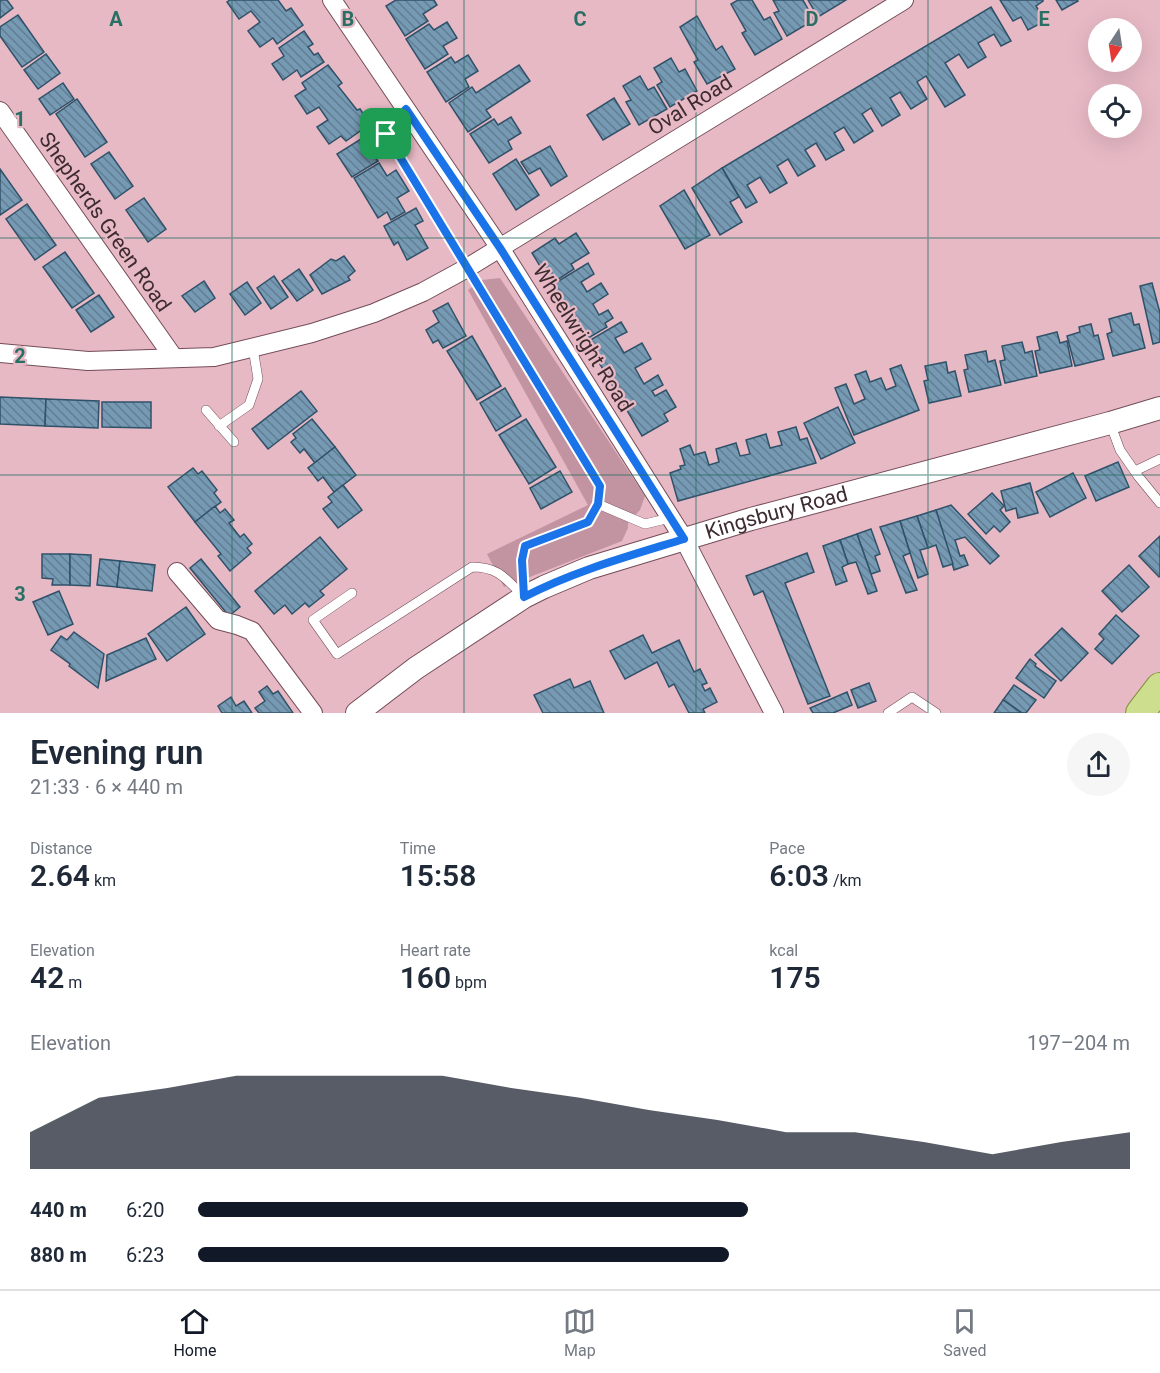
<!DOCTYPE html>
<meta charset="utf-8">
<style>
:root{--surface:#fff;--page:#f6f6f7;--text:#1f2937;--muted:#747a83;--line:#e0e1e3;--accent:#111827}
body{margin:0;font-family:Roboto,sans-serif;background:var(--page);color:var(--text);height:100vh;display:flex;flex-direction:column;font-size:22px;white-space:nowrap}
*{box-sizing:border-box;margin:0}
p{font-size:20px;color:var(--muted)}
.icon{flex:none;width:33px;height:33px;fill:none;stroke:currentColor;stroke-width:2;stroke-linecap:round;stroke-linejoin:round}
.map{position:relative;height:713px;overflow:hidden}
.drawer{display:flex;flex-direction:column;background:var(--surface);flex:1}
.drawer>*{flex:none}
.needle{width:39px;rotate:192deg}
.tools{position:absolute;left:1088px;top:18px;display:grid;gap:12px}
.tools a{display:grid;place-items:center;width:54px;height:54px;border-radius:50%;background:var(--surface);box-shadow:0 6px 24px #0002;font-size:30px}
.pin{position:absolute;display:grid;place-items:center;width:51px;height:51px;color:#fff;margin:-26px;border-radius:12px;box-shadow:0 3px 9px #0006}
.round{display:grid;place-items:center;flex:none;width:63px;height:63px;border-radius:32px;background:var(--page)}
.overview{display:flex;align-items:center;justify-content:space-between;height:102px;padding:0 30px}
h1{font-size:33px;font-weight:600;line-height:45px}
.metrics{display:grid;grid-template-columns:repeat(3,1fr);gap:9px;height:102px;padding:6px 30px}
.metrics div{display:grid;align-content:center}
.metrics b{font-size:30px;font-weight:600}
.metrics small{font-size:16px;font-weight:400}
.metrics p{font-size:16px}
.chart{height:168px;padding:12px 30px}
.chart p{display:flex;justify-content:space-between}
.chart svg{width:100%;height:108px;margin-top:6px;fill:var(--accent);opacity:.7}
ul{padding:0 30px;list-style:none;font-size:20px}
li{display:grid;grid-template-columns:96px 72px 1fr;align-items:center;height:45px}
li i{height:15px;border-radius:8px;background:var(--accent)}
.menu{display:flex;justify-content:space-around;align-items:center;height:84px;border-top:2px solid var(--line);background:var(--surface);font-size:16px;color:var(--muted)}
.menu a{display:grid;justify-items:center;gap:3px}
.menu .active{color:var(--accent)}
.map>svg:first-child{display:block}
.green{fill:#c294a1}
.building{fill:url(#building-back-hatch);stroke:#305269;stroke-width:1.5}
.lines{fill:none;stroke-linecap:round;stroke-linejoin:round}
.service-casing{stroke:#744d58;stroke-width:10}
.minor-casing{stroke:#744d58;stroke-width:20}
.tertiary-casing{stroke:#744d58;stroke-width:24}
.primary-casing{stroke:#85913c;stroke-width:30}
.service{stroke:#fff;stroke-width:9}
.minor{stroke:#fff;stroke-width:18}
.tertiary{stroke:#fff;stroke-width:22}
.primary{stroke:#cdde8e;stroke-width:28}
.route-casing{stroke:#fff;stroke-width:12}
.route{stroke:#1a73e8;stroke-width:8}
.grid{fill:none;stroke:#2a6f64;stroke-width:1.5;stroke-opacity:0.55}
.labels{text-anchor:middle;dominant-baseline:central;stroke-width:4.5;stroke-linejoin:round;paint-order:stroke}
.street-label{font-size:21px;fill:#3d2b30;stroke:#e7b9c5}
.grid-label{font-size:20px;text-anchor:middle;font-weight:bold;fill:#2a6f64;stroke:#e7b9c5;stroke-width:4.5;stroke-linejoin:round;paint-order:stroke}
</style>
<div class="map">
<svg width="1160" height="713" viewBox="0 0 1160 713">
<defs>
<pattern id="building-back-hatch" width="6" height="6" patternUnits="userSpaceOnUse" patternTransform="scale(1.5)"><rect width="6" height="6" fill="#769ab4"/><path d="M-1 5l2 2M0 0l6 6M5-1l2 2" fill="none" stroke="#627e93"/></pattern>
</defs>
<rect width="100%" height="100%" fill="#e7b9c5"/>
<path class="green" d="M500 278 645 496 640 510 628 523V528L622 541 504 587 487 554 588 505 468 290 482 280Z"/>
<g class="building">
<path d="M0 0H7L13 8 0 18Z"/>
<path d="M230 0H278L286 11 291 8 303 25 277 44 273 38 260 47 248 31 260 22 251 11 239 19 227 2Z"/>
<path d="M396 0H434L437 5 423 14 428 21 405 36 386 6Z"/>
<path d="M738 0H752L764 20 770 17 782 39 755 55 742 33 746 31 731 4Z"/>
<path d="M773 0H803L814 20 787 36 774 13 779 11Z"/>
<path d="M808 0H846L818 17Z"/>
<path d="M1000 0H1043V1L1036 6 1045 21 1028 30 1021 17 1013 21Z"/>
<path d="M1056 0H1077L1078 1 1062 10Z"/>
<path d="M991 7 1011 41 1001 46 994 34 978 43 986 57 968 68 959 54 945 63 965 95 945 107 926 76 917 82 927 99 911 109 900 92 890 98 900 115 882 126 871 108 862 114 873 131 854 143 844 127 834 133 844 150 826 160 816 143 805 150 815 166 798 176 788 159 777 166 787 183 770 193 760 177 747 185 757 202 746 208 722 168Z"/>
<path d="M18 15 44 52 22 67 0 36V27Z"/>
<path d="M697 16 716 50 722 46 735 69 707 84 694 62 698 60 680 27Z"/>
<path d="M447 22 457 38 443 46 448 54 425 69 406 39 429 24 434 30Z"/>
<path d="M304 31 313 44 308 47 314 55 318 53 324 62 301 77 297 70 283 80 272 64 284 56 279 48Z"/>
<path d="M46 54 60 73 38 89 24 70Z"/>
<path d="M468 55 478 71 465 79 469 87 446 102 427 72 451 57 455 63Z"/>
<path d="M671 58 679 72 685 69 697 91 670 107 657 85 662 82 654 68Z"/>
<path d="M328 65 342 83 338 86 357 110 360 109 370 124 346 141 341 136 329 144 317 127 328 120 319 107 307 114 295 96 306 89 302 83Z"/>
<path d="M519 65 530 81 486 110 491 117 468 132 449 103 472 87 476 93Z"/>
<path d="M640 76 648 90 654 87 667 109 639 125 626 102 631 100 623 86Z"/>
<path d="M63 83 74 99 50 115 39 99Z"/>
<path d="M614 98 630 124 603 140 587 115Z"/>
<path d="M77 99 107 142 85 157 56 114Z"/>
<path d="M511 117 521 133 508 141 512 149 489 163 470 134 494 119 498 125Z"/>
<path d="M361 139 368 151 371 150 378 161 352 177 337 154Z"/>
<path d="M550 146 567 176 551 186 540 168 529 174 521 162Z"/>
<path d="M109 152 133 186 115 199 91 164Z"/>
<path d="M516 159 539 195 516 210 493 174Z"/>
<path d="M379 163 387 176 396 170 409 191 397 198 405 212 391 220 387 212 378 218 354 178Z"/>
<path d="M722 168 739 197 730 202 742 222 720 235 692 188Z"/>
<path d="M0 169 22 200 0 215Z"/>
<path d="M684 190 710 235 685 249 660 206Z"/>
<path d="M144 198 166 229 148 242 126 210Z"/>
<path d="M27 204 56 245 35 260 6 219Z"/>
<path d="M416 208 423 221 415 225 428 248 407 260 398 242 394 245 384 226Z"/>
<path d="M576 233 589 253 571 264 574 269 551 284 532 253 555 238 559 244Z"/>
<path d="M65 252 94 293 72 308 43 267Z"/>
<path d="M344 256 355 271 348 277 350 280 322 294 310 275 331 259 336 261Z"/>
<path d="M588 263 594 274 581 282 587 292 601 283 608 294 593 304 599 315 608 310 613 318 605 323 607 327 585 340 552 285Z"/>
<path d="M299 269 313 290 297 301 282 281Z"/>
<path d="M274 276 288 297 271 309 257 288Z"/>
<path d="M204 281 215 298 195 312 182 296Z"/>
<path d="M247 282 261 303 245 315 230 294Z"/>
<path d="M1152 283 1160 313V342L1153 344 1140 286Z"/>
<path d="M99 295 114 317 91 332 76 310Z"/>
<path d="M448 303 466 336 443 348 438 340 433 343 426 330 439 322 433 311Z"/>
<path d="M1131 313 1134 325 1139 324 1145 348 1113 356 1107 334 1112 332 1109 319Z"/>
<path d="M621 322 627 332 615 338 624 353 642 343 651 359 635 368 644 384 658 375 663 385 652 391 655 396 666 390 676 407 664 414 668 421 642 436 587 342Z"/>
<path d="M1091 324 1094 336 1098 335 1104 359 1075 366 1067 336 1080 332 1079 327Z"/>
<path d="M1057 332 1060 343 1067 341 1072 366 1040 373 1035 351 1040 350 1037 337Z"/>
<path d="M472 336 501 386 477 400 447 351Z"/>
<path d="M1022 342 1025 353 1032 351 1037 376 1005 383 1000 361 1005 360 1002 346Z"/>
<path d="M986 351 988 362 995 360 1001 385 969 392 964 370 968 369 965 355Z"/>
<path d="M946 362 948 373 955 371 961 396 929 403 924 381 928 380 925 366Z"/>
<path d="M901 365 919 410 854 435 835 388 846 384 854 404 865 399 855 375 866 371 870 382 881 378 886 390 896 386 890 369Z"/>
<path d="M505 388 521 416 496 431 480 403Z"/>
<path d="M301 391 317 411 268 449 252 429Z"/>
<path d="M0 397 46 399 45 426 0 424Z"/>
<path d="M46 399 99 401 98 428 45 426Z"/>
<path d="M102 402H151V428L102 427Z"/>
<path d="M838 407 855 443 821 459 804 423Z"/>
<path d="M312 419 335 447 315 463 304 449 300 453 291 442 296 438 293 434Z"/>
<path d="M526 419 556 467 529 484 499 435Z"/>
<path d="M796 427 800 440 807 438 816 463 678 501 670 473 681 469 680 466 685 465 680 449 690 445 694 455 705 452 709 465 719 462 716 449 736 443 740 456 750 454 746 440 766 434 770 448 782 445 778 432Z"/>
<path d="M335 447 356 475 334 492 323 477 318 481 308 468Z"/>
<path d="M1118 462 1129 487 1096 501 1085 476Z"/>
<path d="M193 468 198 474 202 471 217 490 214 493 221 502 195 522 168 487Z"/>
<path d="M560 471 572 492 541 509 530 488Z"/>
<path d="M1073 473 1086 498 1050 517 1036 492Z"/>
<path d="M1030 483 1038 513 1018 518 1016 508 1006 511 1001 491Z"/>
<path d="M343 485 362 510 338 528 323 509 332 502 328 497Z"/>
<path d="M992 493 1004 506 1000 510 1010 522 1000 532 994 526 986 534 968 514Z"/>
<path d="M951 505 999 556 990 564 965 537 955 540 960 556 964 555 968 565 954 570 936 510Z"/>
<path d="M215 506 220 513 225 509 234 520 229 523 240 537 244 534 252 544 247 548 251 553 230 571 218 556 221 554 195 522Z"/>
<path d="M936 510 953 564 943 567 936 545 928 548 917 516Z"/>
<path d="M917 516 928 548 920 550 928 574 918 578 900 521Z"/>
<path d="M900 521 910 553 903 556 917 590 906 593 880 527Z"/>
<path d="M871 529 880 554 875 556 880 571 871 574 857 534Z"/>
<path d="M857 534 877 591 868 594 856 562 848 564 840 540Z"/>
<path d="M1160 536V576L1159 577 1139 556Z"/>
<path d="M320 537 347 569 320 591 324 595 309 607 305 603 292 614 285 605 274 614 255 591Z"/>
<path d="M840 540 848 564 842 567 847 581 836 585 823 546Z"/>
<path d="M807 553 814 572 785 583 830 696 808 704 763 591 754 595 746 576Z"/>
<path d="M42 554H70V585H52L53 579 42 578Z"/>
<path d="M70 554 91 555 90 586 70 585Z"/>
<path d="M100 559 120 561 117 587 97 585Z"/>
<path d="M201 559 240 607 229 616 190 568Z"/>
<path d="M120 561 155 565 152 591 117 587Z"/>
<path d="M1129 565 1149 587 1122 612 1102 591Z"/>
<path d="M59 591 73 624 48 635 33 602Z"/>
<path d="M186 607 205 634 167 661 148 634Z"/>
<path d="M1116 615 1139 636 1112 664 1095 649 1104 639 1099 634Z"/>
<path d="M1062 628 1088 653 1061 681 1035 655Z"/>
<path d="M74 632 104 654 98 688 69 666 70 664 51 650 61 636 67 640Z"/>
<path d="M643 635 652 653 679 640 694 672 700 669 707 683 702 685 705 691 710 688 717 702 703 709 705 713H689L674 684 669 687 657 662 625 679 610 651Z"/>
<path d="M146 638 156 659 106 681 107 655Z"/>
<path d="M1030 659 1036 664 1035 666 1056 681 1044 698 1016 678Z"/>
<path d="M570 679 574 688 590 681 604 713H543L534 695Z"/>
<path d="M869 683 876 701 858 708 851 690Z"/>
<path d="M1014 685 1036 700 1026 713H1022L1003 700Z"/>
<path d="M267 686 273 694 278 691 293 713H259L255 708 265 701 259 692Z"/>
<path d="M847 692 852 705 833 713H813L810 708Z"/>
<path d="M231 697 236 706 244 701 252 713H222L218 706Z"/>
<path d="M1003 700 1022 713H994Z"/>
</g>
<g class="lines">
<g class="service-casing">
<g id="service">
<path d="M406 109 386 134 600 486 598 504 588 522 525 546 522 560 524 597"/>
<path d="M206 410 234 442"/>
<path d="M1110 423 1120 450 1138 476 1160 503"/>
<path d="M219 426 249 405 258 379 253 348"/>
<path d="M1135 471 1160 459"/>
<path d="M598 504 645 524 670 518"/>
<path d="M352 593 313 620 337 654 472 567C499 567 506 579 524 597"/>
<path d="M888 713 912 697 936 713"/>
</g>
</g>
<g class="minor-casing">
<g id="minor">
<path d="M332 0 500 248 684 539 774 713"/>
<path d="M0 111 174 358"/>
<path d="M0 353 88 361 214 357 312 333 374 313 423 292 467 268 904 0"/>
<path d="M177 572 218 620 237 625 252 631 313 713"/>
</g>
</g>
<g class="tertiary-casing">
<g id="tertiary">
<path id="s1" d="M357 713 416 668 524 597 544 587 589 568 751 519 1110 423 1160 408"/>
</g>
</g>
<g class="primary-casing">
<path id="primary" d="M1140 713 1160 687"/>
</g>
<use href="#service" class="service"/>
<use href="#minor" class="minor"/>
<use href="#tertiary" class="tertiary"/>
<use href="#primary" class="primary"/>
</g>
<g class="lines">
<g class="route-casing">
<path id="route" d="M406 109 500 248 684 539C629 556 574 571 524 597L522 560 525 546 588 522 598 504 600 486 386 134Z"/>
</g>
<use href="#route" class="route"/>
</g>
<path class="grid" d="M232 0V713M464 0V713M696 0V713M928 0V713M0 238H1160M0 475H1160"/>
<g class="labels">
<g class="street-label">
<text transform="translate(690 105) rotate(-32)">Oval Road</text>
<text transform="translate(105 222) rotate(55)">Shepherds Green Road</text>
<text transform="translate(583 338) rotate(58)">Wheelwright Road</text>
<text stroke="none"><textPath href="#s1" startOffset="470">Kingsbury Road</textPath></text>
</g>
</g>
<g class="grid-label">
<text x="116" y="26">A</text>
<text x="348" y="26">B</text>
<text x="580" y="26">C</text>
<text x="812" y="26">D</text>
<text x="1044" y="26">E</text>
<text x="20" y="126">1</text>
<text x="20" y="363">2</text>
<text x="20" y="601">3</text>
</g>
</svg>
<div class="tools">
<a><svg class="needle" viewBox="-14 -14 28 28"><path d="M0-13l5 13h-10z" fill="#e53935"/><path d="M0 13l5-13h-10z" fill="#747a83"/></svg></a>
<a><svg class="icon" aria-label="locate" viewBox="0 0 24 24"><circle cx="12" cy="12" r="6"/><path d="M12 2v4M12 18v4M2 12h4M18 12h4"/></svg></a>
</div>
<div class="pin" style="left:386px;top:134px;background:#1e9e55"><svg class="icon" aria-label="arrive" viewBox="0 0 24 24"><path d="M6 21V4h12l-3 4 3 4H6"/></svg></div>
</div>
<section class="drawer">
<div class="overview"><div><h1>Evening run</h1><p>21:33 · 6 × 440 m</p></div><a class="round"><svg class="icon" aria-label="share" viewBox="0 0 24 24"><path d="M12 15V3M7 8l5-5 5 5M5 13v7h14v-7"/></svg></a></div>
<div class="metrics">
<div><p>Distance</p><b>2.64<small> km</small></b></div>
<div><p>Time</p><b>15:58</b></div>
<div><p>Pace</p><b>6:03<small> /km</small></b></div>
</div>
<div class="metrics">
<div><p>Elevation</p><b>42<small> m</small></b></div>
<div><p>Heart rate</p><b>160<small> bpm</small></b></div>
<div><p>kcal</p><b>175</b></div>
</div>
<div class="chart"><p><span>Elevation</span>197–204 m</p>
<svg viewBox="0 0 160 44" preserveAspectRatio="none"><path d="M0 44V29L10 15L20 11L30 6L40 6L50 6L60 6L70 11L80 15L90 20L100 24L110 29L120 29L130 33L140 38L150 33L160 29V44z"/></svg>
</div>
<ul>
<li><b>440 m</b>6:20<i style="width:59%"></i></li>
<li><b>880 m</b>6:23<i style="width:57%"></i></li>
</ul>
</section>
<nav class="menu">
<a class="active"><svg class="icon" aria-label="home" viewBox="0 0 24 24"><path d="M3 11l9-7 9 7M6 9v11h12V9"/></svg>Home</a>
<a><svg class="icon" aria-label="map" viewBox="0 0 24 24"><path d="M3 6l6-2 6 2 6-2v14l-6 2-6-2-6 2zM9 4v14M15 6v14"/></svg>Map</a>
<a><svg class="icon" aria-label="saved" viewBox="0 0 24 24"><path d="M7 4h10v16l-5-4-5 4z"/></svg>Saved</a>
</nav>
